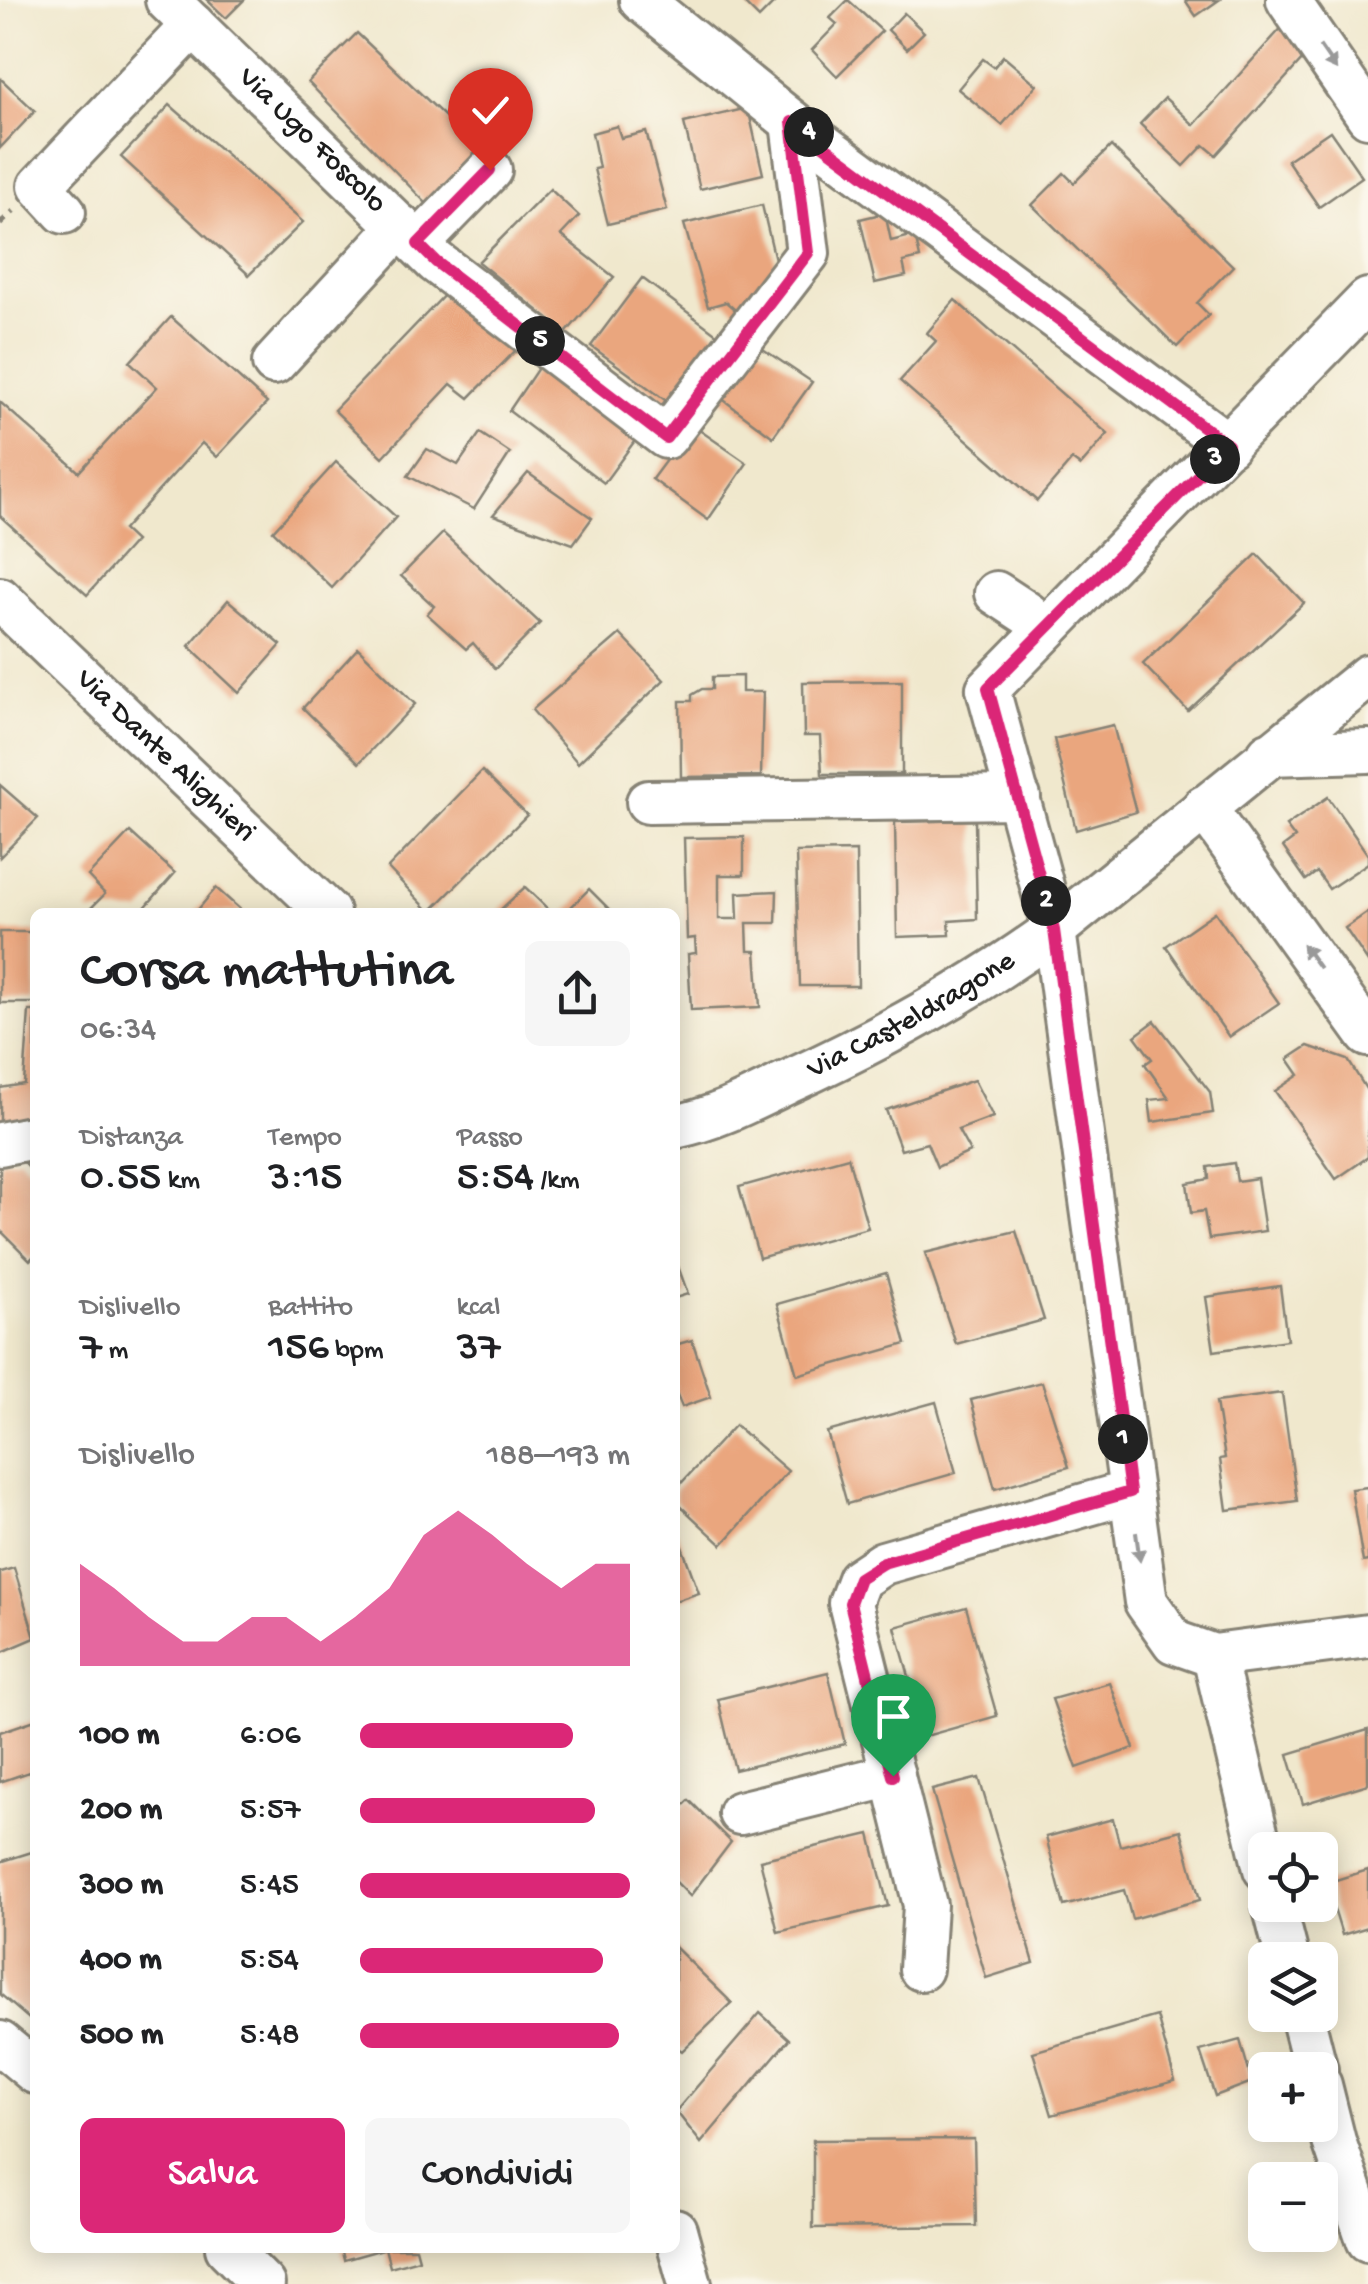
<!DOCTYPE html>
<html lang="it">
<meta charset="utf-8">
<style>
:root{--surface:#fff;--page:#f6f6f6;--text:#202124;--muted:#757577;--accent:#db2777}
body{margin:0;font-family:"Gochi Hand",sans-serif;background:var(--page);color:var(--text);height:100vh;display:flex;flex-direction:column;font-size:38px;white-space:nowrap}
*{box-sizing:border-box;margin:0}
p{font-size:32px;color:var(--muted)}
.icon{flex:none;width:55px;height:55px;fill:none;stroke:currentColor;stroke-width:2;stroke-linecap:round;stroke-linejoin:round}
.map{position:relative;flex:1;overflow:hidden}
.details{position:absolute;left:30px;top:908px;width:650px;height:1345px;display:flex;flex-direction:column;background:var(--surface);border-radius:15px;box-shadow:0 5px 25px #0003}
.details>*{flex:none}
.fabs{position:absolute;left:1248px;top:1832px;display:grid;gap:20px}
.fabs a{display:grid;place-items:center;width:90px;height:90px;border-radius:15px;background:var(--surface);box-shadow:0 5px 25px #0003;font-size:50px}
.pin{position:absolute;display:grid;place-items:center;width:85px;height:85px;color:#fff;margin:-102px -42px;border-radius:50% 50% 50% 0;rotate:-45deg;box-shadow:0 0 10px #0007}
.pin .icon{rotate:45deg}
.km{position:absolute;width:50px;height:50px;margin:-25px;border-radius:50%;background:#222;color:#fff;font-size:28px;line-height:50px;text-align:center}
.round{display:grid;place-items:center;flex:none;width:105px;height:105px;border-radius:15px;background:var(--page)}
.summary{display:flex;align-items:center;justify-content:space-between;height:170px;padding:0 50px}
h1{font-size:55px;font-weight:600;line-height:75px}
.metrics{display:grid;grid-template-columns:repeat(3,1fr);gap:15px;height:170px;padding:10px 50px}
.metrics div{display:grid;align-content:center}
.metrics b{font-size:42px;font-weight:600}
.metrics small{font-size:28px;font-weight:400}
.metrics p{font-size:28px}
.chart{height:280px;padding:20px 50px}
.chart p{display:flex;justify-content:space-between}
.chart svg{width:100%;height:180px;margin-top:10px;fill:var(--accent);opacity:.7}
.cta{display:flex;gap:20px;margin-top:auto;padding:20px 50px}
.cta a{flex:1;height:115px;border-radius:15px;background:var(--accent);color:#fff;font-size:40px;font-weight:600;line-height:115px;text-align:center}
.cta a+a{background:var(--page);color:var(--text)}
ul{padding:0 50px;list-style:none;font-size:32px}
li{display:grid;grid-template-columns:160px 120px 1fr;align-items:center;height:75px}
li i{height:25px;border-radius:12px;background:var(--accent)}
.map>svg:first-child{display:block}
.building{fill:#eaa67e}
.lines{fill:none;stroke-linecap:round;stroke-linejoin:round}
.minor-casing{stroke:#868274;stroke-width:48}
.path{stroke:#868274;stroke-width:6;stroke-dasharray:8 8;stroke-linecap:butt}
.minor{stroke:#fff;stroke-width:42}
.oneway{fill:#999}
.route-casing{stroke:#fff;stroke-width:20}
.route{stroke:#db2777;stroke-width:12}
.labels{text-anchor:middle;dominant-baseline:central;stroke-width:10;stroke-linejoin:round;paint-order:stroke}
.street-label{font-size:30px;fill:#1c1c1c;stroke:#fbf7ec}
</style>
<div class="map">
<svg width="1368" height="2284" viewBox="0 0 1368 2284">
<rect width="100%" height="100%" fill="#fbf7ec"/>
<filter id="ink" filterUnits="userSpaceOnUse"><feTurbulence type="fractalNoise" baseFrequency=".01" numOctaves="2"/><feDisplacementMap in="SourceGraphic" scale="20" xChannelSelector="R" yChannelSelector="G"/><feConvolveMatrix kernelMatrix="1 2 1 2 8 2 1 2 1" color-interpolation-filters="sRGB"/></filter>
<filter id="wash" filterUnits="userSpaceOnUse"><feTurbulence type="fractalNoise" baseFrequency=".0048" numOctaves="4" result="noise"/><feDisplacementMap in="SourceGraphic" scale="40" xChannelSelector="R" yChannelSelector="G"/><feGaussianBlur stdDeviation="2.25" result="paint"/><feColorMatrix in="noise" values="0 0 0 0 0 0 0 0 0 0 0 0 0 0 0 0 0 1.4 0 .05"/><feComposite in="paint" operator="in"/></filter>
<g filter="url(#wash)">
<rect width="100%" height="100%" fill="#f0e8cd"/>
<g id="blocks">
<g class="building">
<path d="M207 0H244L226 18Z"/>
<path d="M741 0H777L759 18Z"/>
<path d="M848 0 882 31 837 76 812 50 837 24 830 18Z"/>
<path d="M1185 0H1219L1196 16Z"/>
<path d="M904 13 924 32 907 49 888 30Z"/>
<path d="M1285 24 1312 49 1216 155 1204 145 1184 166 1140 124 1165 98 1194 125Z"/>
<path d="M357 33 479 149 427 204 308 82Z"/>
<path d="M1003 56 1037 85 1002 125 958 89 983 59 994 67Z"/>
<path d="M0 78 35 111 0 148Z"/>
<path d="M170 105 303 222 249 275 121 157Z"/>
<path d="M748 108 763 174 700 189 684 123Z"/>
<path d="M617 126 621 138 646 132 667 210 608 224 594 169 599 168 592 133Z"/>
<path d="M1330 131 1362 177 1319 207 1287 160Z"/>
<path d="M1111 146 1233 266 1197 303 1209 315 1177 347 1032 205 1064 173 1074 183Z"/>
<path d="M550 189 579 216 561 235 614 277 566 333 478 262Z"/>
<path d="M762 205 777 268 741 315 726 302 708 307 684 224Z"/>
<path d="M885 213 891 241 915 235 920 258 903 262 906 276 875 283 860 219Z"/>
<path d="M642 278 722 338 672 405 591 346Z"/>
<path d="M454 285 524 342 469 398 451 384 383 457 334 410Z"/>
<path d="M955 300 1108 434 1080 466 1072 460 1037 501 900 381 936 341 927 333Z"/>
<path d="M171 317 267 403 217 457 202 443 123 530 135 541 87 595 0 516V402L79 472 157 387 130 362Z"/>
<path d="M754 343 812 382 773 437 717 395Z"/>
<path d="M544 359 642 431 604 483 509 411Z"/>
<path d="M692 425 747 463 708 520 652 479Z"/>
<path d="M480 433 510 453 474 509 408 476 427 449 458 465Z"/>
<path d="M336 462 396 517 332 588 273 531Z"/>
<path d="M528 473 592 518 573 544 493 515Z"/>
<path d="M443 533 540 623 495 669 473 643 466 649 427 614 434 606 401 576Z"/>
<path d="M1257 554 1304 603 1188 711 1143 664Z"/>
<path d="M228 600 281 645 239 693 189 646Z"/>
<path d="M620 634 664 680 578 763 532 710Z"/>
<path d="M358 648 415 704 359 763 303 708Z"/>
<path d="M742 676V692H763L761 776 681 777 680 701H692V695L702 689H712V677Z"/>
<path d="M902 681V774H822L820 736H804L803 682Z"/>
<path d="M1113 725 1136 812 1076 830 1054 739Z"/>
<path d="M482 771 527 815 430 912 388 868Z"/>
<path d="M0 785 38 818 0 857Z"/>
<path d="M1328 797 1368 855V863L1329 889 1317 872 1306 880 1283 847 1295 838 1286 826Z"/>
<path d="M975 820 977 919 949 921 950 935 897 937 895 822Z"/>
<path d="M130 832 175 873 141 912H87L105 894 88 876Z"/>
<path d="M744 837V875H719V919H738L737 893 777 891 776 923H747L748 951H756L760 1007 691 1010 688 954 696 953 695 938 687 939 684 838Z"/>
<path d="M856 851 858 986H800L796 852Z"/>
<path d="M525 887 551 912H498Z"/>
<path d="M216 888 243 912H196Z"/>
<path d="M589 889 612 912H566Z"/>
<path d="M1215 912 1279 1003 1229 1037 1166 946Z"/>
<path d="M1368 912V962L1345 928Z"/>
<rect x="0" y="932" width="35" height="71"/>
<path d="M29 1011H35V1127L0 1133V1088L24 1084Z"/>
<path d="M1155 1021 1210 1092 1213 1113 1152 1122 1149 1100 1169 1098 1145 1064 1152 1059 1135 1036Z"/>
<path d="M1308 1046 1348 1060 1368 1092V1157L1336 1179 1275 1091 1299 1075 1288 1059Z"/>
<path d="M974 1080 993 1117 958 1130 970 1152 937 1167 927 1143 901 1150 886 1110Z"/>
<path d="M848 1157 868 1228 759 1258 739 1187Z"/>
<path d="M20 1158 35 1175V1255L30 1260 0 1230V1161Z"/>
<path d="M1234 1163 1237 1181 1257 1178 1265 1231 1209 1239 1204 1211 1191 1213 1187 1183 1209 1179 1208 1167Z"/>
<path d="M1016 1231 1044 1320 956 1344 925 1253Z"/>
<path d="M675 1258 688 1294 675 1298Z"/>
<path d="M886 1273 906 1344 797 1375 777 1304Z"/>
<path d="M1280 1286 1287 1340 1214 1351 1206 1297Z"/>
<path d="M692 1340 711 1397 682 1407 675 1390V1345Z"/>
<path d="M1042 1382 1069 1467 995 1489 971 1400Z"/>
<path d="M1282 1393 1297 1501 1227 1510 1220 1459 1225 1458 1216 1402Z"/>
<path d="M936 1402 956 1473 847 1504 827 1432Z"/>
<path d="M735 1425 788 1471 722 1545 675 1501V1490Z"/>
<path d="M1368 1487V1561L1363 1562 1351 1489Z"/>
<path d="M675 1528 699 1593 675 1601Z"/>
<path d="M14 1568 35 1638 0 1653V1572Z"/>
<path d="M966 1607 997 1716 926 1736 895 1627Z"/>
<path d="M828 1672 845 1744 735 1770 718 1699Z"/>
<path d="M1110 1683 1134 1748 1077 1768 1052 1699Z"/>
<path d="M35 1720V1770L0 1782V1732Z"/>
<path d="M1368 1730V1784L1303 1804 1288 1754Z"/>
<path d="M979 1778 1034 1963 986 1978 932 1790Z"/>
<path d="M689 1800 731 1842 690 1896 675 1881V1814Z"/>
<path d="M1113 1819 1120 1846 1181 1830 1200 1900 1132 1919 1124 1890 1064 1906 1046 1837Z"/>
<path d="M870 1834 888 1906 778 1932 760 1860Z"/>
<path d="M35 1851V2024L0 1994V1862Z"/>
<path d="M1368 1870V1927L1342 1935 1326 1883Z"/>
<path d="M675 1947 732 2003 682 2051 675 2046Z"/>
<path d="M760 2013 789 2039 701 2143 676 2111Z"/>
<path d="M1157 2016 1175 2081 1052 2115 1033 2052Z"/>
<path d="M1240 2040 1252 2082 1215 2096 1200 2051Z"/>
<path d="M974 2139 976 2226 813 2228V2140Z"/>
<path d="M341 2248H383V2249L344 2260Z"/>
<path d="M385 2248H416L419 2259 390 2267Z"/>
</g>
</g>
</g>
<g filter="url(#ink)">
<use href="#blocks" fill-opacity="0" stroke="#868274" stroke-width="2.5"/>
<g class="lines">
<g class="minor-casing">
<g id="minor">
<path id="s1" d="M167 0 436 262 666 437 808 253 792 122"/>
<path d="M641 0 792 122 1228 445"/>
<path d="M1288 0 1368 116"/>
<path d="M64 212 40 186 193 25"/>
<path d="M418 244 490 170"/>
<path d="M1368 300 988 689 1054 930 1146 1602 1174 1642 1214 1656 1368 1636"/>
<path d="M274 363 400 226"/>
<path d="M996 593 1028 614"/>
<path id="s2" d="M0 599 328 912"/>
<path d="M1269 754 1368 751"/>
<path d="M648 802 1019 797"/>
<path d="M1204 807 1368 1035"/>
<path id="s3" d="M675 1127C715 1119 751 1100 788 1082 882 1039 971 990 1054 930L1368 676"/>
<path d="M0 1144 35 1137"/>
<path d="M1214 1656 1265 1869"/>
<path d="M740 1813 893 1775"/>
<path d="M1274 1905 1288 1960"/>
<path d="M921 1969 925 1905 850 1603 859 1579 883 1563 1130 1492"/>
<path d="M1302 2015 1316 2070"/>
<path d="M0 2043 35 2072"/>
<path d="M1320 2085 1334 2141 1368 2240"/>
<path d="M675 2230 690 2284"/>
<path d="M227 2248 263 2284"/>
</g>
</g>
<path class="path" d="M0 224 14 211"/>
<use href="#minor" class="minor"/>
</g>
<defs><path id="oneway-solid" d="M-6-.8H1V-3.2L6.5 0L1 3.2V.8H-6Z" transform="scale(2.5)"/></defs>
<g class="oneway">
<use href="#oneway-solid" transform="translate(1328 58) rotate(55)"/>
<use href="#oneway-solid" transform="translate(1311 956) rotate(-126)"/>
<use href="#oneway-solid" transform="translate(1138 1547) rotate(82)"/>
</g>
</g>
<g class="lines" filter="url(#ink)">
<g class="route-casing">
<path id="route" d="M490 170 418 244 436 262 666 438 808 253 792 122 1228 445 988 688 1054 930 1130 1492 883 1563 859 1578 850 1603 893 1776"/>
</g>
<use href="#route" class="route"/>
</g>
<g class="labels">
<g class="street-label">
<text stroke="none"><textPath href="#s1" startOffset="202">Via Ugo Foscolo</textPath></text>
<text stroke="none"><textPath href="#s2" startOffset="228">Via Dante Alighieri</textPath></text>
<text stroke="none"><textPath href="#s3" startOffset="262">Via Casteldragone</textPath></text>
</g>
</g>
</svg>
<div class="fabs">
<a><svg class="icon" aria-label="locate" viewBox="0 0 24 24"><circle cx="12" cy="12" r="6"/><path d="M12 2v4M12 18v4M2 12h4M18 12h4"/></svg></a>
<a><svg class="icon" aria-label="layers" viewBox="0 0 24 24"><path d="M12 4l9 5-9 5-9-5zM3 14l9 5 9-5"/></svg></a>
<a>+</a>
<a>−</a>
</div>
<div class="pin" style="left:893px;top:1776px;background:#1e9e55"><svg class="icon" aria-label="arrive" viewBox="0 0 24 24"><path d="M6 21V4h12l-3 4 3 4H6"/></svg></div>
<div class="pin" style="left:490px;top:170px;background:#d93025"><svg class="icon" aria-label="check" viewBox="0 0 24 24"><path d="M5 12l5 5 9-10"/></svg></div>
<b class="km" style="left:1123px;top:1439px">1</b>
<b class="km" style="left:1046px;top:901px">2</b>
<b class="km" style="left:1215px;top:459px">3</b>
<b class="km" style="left:809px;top:132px">4</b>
<b class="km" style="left:540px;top:341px">5</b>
<section class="details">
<div class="summary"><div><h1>Corsa mattutina</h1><p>06:34</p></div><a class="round"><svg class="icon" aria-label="share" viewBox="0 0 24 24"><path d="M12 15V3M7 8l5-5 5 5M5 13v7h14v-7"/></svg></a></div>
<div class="metrics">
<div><p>Distanza</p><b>0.55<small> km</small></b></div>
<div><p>Tempo</p><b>3:15</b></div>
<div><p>Passo</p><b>5:54<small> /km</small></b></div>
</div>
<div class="metrics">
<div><p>Dislivello</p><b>7<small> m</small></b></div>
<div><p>Battito</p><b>156<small> bpm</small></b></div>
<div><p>kcal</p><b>37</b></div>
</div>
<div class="chart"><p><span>Dislivello</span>188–193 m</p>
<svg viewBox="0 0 160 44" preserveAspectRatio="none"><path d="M0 44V19L10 25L20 32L30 38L40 38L50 32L60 32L70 38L80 32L90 25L100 12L110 6L120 12L130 19L140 25L150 19L160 19V44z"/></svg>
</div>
<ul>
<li><b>100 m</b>6:06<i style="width:79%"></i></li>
<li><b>200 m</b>5:57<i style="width:87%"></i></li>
<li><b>300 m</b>5:45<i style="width:100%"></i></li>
<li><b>400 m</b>5:54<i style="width:90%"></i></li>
<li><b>500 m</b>5:48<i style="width:96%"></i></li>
</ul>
<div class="cta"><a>Salva</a><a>Condividi</a></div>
</section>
</div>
